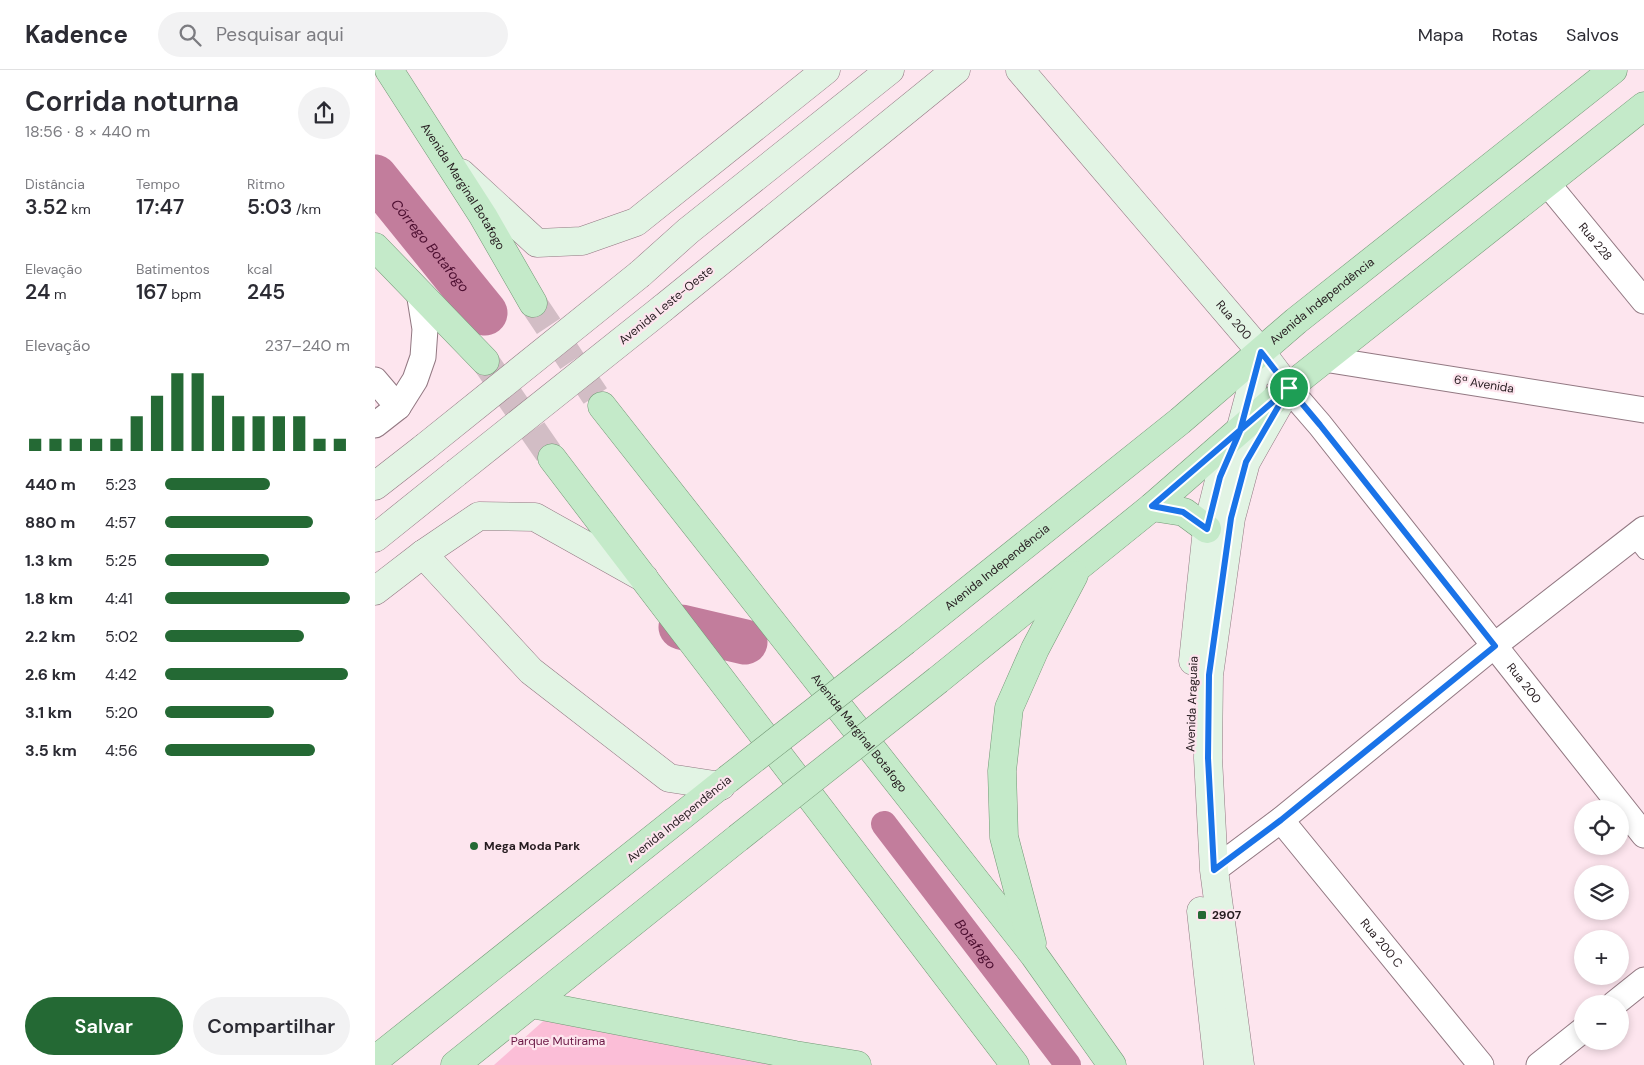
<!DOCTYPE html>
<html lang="pt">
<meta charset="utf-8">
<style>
:root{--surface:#fff;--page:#f2f2f3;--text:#2b2b33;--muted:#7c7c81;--line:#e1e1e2;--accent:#246934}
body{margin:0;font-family:"DM Sans",sans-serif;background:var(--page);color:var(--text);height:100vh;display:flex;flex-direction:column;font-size:19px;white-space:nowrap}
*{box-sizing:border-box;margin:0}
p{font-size:16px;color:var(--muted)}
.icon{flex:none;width:28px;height:28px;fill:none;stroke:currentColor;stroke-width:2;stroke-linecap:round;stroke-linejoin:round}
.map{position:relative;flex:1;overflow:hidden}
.drawer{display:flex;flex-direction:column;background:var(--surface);width:375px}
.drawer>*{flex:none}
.buttons{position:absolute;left:1199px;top:730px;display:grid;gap:10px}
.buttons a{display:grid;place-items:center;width:55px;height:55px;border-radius:50%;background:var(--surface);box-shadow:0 2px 8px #0003;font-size:25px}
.pin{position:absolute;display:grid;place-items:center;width:42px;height:42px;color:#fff;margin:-21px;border:2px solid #fff;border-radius:50%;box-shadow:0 1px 5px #0007}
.round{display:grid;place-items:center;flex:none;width:52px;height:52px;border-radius:26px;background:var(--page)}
.head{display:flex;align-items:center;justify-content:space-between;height:85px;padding:0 25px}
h1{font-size:28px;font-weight:600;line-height:38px}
.figures{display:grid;grid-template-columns:repeat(3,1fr);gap:8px;height:85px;padding:5px 25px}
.figures div{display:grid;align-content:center}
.figures b{font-size:21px;font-weight:600}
.figures small{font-size:14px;font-weight:400}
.figures p{font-size:14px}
.chart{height:140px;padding:10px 25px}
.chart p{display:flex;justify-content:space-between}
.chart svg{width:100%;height:90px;margin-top:5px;stroke:var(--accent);stroke-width:6}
.primary-button{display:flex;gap:10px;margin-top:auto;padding:10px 25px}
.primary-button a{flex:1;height:58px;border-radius:30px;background:var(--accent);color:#fff;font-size:20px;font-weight:600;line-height:58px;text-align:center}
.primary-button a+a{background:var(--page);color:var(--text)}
ul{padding:0 25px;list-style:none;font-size:16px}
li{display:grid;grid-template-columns:80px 60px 1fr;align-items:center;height:38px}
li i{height:12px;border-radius:6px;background:var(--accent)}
header{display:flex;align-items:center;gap:30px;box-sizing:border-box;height:70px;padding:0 25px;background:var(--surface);border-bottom:1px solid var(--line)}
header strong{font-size:24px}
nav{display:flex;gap:28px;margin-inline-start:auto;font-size:18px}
.search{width:350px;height:45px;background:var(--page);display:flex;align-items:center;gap:12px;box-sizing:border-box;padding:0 18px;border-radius:28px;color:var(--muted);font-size:19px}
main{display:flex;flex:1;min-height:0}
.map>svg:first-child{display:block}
.green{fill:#fbbed7}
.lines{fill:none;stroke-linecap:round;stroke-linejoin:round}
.canal{stroke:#c27d9c;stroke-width:26}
.river{stroke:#c27d9c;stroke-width:45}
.primary-tunnel{stroke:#d2bdc5;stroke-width:28;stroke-dasharray:28 14;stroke-linecap:butt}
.service-casing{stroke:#927882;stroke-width:14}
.minor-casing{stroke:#927882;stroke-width:27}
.secondary-casing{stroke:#927882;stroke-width:29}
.primary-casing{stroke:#739876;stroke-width:29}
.service{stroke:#fff;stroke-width:12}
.minor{stroke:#fff;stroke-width:25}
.secondary{stroke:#e2f4e4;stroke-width:28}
.primary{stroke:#c4eac9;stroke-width:28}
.secondary-bridge-casing{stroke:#927882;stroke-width:29;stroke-linecap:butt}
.primary-bridge-casing{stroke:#739876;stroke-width:29;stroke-linecap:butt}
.secondary-bridge{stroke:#e2f4e4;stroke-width:28}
.primary-bridge{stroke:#c4eac9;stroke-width:28}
.route-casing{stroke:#fff;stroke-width:10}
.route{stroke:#1a73e8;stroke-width:6}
.poi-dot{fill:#246934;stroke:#fde5ee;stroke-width:2}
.labels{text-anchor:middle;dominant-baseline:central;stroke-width:4.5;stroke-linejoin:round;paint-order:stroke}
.street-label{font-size:12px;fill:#251b1f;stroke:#fde5ee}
.poi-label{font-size:12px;font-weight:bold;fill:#251b1f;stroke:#fde5ee;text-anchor:start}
.park-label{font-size:12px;fill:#6b1945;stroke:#fde5ee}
.water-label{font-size:14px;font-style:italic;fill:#4c0e30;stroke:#fde5ee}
</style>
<header>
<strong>Kadence</strong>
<div class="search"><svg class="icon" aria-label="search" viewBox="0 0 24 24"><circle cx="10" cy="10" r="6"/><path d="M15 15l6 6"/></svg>Pesquisar aqui</div>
<nav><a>Mapa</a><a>Rotas</a><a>Salvos</a></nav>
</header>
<main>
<section class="drawer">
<div class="head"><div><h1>Corrida noturna</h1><p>18:56 · 8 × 440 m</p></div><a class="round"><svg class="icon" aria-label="share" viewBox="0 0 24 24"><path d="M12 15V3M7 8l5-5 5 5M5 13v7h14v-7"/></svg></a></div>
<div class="figures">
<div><p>Distância</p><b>3.52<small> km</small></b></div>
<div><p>Tempo</p><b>17:47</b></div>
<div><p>Ritmo</p><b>5:03<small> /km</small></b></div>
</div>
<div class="figures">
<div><p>Elevação</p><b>24<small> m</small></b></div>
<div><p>Batimentos</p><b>167<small> bpm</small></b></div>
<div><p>kcal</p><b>245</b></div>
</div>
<div class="chart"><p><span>Elevação</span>237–240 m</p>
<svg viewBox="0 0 160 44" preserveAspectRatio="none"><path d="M5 44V38M15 44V38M25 44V38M35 44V38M45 44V38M55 44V27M65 44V17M75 44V6M85 44V6M95 44V17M105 44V27M115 44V27M125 44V27M135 44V27M145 44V38M155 44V38"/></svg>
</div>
<ul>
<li><b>440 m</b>5:23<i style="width:57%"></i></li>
<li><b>880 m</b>4:57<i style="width:80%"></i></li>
<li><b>1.3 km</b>5:25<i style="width:56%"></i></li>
<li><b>1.8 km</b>4:41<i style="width:100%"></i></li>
<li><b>2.2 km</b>5:02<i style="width:75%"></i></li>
<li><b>2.6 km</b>4:42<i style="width:99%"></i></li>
<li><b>3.1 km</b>5:20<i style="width:59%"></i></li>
<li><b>3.5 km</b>4:56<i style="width:81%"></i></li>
</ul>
<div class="primary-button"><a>Salvar</a><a>Compartilhar</a></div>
</section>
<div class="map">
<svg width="1269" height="995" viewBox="0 0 1269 995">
<rect width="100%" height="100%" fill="#fde5ee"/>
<path class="green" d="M175 945 416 995H119Z"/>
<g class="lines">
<path class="canal" id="s1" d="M509 754 693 995"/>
<g class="river">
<path id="s2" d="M0 107 110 243"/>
<path d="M306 557 370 572"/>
</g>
<g class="primary-tunnel">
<path d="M158 233 227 336"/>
<path d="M110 291 177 388"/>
</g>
<g class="service-casing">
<path id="service" d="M1257 468 1269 483"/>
</g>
<g class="minor-casing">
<g id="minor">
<path id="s3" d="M1172 113 1269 231"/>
<path d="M949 289 1269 340"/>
<path d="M0 310 23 337"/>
<path id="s4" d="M913 318 945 355 1269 765"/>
<path d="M0 355 23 337 40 310 48 287 50 259 44 222"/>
<path id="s5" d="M906 750 1106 995"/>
<path d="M839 800 906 750 1120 575 1269 459"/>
<path d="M1239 934 1269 910"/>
<path d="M1164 995 1208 960"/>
</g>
</g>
<g class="secondary-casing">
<g id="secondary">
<path id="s6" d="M645 0 886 282 913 318 871 392 856 448 834 605 833 688 839 800 865 995"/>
<path d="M86 103 162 173 207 171 261 152 451 0"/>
<path d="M265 204 313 161 515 0"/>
<path d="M288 238 581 0"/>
<path d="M0 416 50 377"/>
<path d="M0 468 81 403"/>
<path d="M48 484 156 601 294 708 346 716"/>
<path d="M0 521 48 484 104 446 160 447 269 508"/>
<path d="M818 591 832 459 845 407 865 361 886 282"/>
<path d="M826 841 843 995"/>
</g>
</g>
<g class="primary-casing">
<g id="primary">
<path id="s7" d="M14 0 108 146 158 233"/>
<path d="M0 177 110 291"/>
<path id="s8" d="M227 336 659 885 737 995"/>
<path d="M177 388 640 995"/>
<path d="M777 437 809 442 832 459"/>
<path id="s9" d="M530 571 805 351 921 251 1238 0"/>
<path d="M563 610 777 437 913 318 1269 36"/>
<path d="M657 873 629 767 627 701 634 638 660 579 699 505"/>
<path d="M157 934 420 985 482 995"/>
<path d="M0 990 353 709"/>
<path d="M80 995 363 768"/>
</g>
</g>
<use href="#service" class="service"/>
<use href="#minor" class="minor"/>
<use href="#secondary" class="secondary"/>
<use href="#primary" class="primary"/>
<g class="secondary-bridge-casing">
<g id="secondary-bridge">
<path d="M50 377 265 204"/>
<path d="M81 403 288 238"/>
</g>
</g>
<g class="primary-bridge-casing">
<g id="primary-bridge">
<path d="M353 709 530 571"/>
<path d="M363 768 563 610"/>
</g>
</g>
<use href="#secondary-bridge" class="secondary-bridge"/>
<use href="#primary-bridge" class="primary-bridge"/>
</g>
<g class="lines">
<g class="route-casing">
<path id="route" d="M914 318 777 436 808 442 832 459 845 407 865 361 886 282 914 318 945 355 1120 576 906 750 839 800 833 688 834 605 856 448 871 392 914 318"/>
</g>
<use href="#route" class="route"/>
</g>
<g class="poi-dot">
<circle cx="99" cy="776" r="5"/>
<rect x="822" y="840" width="10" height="10" rx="2.5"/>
</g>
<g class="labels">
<g class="street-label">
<text stroke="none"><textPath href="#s7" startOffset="138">Avenida Marginal Botafogo</textPath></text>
<text stroke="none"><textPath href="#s3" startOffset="76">Rua 228</textPath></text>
<text stroke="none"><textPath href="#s9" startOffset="538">Avenida Independência</textPath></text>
<text transform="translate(291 235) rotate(-39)">Avenida Leste-Oeste</text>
<text stroke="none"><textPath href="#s6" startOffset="329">Rua 200</textPath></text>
<text transform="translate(1109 314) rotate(9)">6ª Avenida</text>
<text stroke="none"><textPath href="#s9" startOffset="118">Avenida Independência</textPath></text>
<text stroke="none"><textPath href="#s4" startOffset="378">Rua 200</textPath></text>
<text transform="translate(817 634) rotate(-88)">Avenida Araguaia</text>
<text stroke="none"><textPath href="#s8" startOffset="416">Avenida Marginal Botafogo</textPath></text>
<text transform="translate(304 749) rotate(-39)">Avenida Independência</text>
<text stroke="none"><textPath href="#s5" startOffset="159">Rua 200 C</textPath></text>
</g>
<g class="poi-label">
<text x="109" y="776">Mega Moda Park</text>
<text x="837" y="845">2907</text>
</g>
<g class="park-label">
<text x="183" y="971">Parque Mutirama</text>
</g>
<g class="water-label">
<text stroke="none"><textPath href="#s2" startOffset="88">Córrego Botafogo</textPath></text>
<text stroke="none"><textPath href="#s1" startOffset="151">Botafogo</textPath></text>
</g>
</g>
</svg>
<div class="buttons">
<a><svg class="icon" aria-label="locate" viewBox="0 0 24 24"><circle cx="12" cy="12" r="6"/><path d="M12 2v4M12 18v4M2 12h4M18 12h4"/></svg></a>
<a><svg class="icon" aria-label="layers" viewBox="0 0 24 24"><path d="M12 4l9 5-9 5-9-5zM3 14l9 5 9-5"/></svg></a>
<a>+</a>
<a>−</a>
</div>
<div class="pin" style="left:914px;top:318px;background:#1e9e55"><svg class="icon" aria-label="arrive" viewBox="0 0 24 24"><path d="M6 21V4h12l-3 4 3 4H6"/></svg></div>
</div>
</main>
